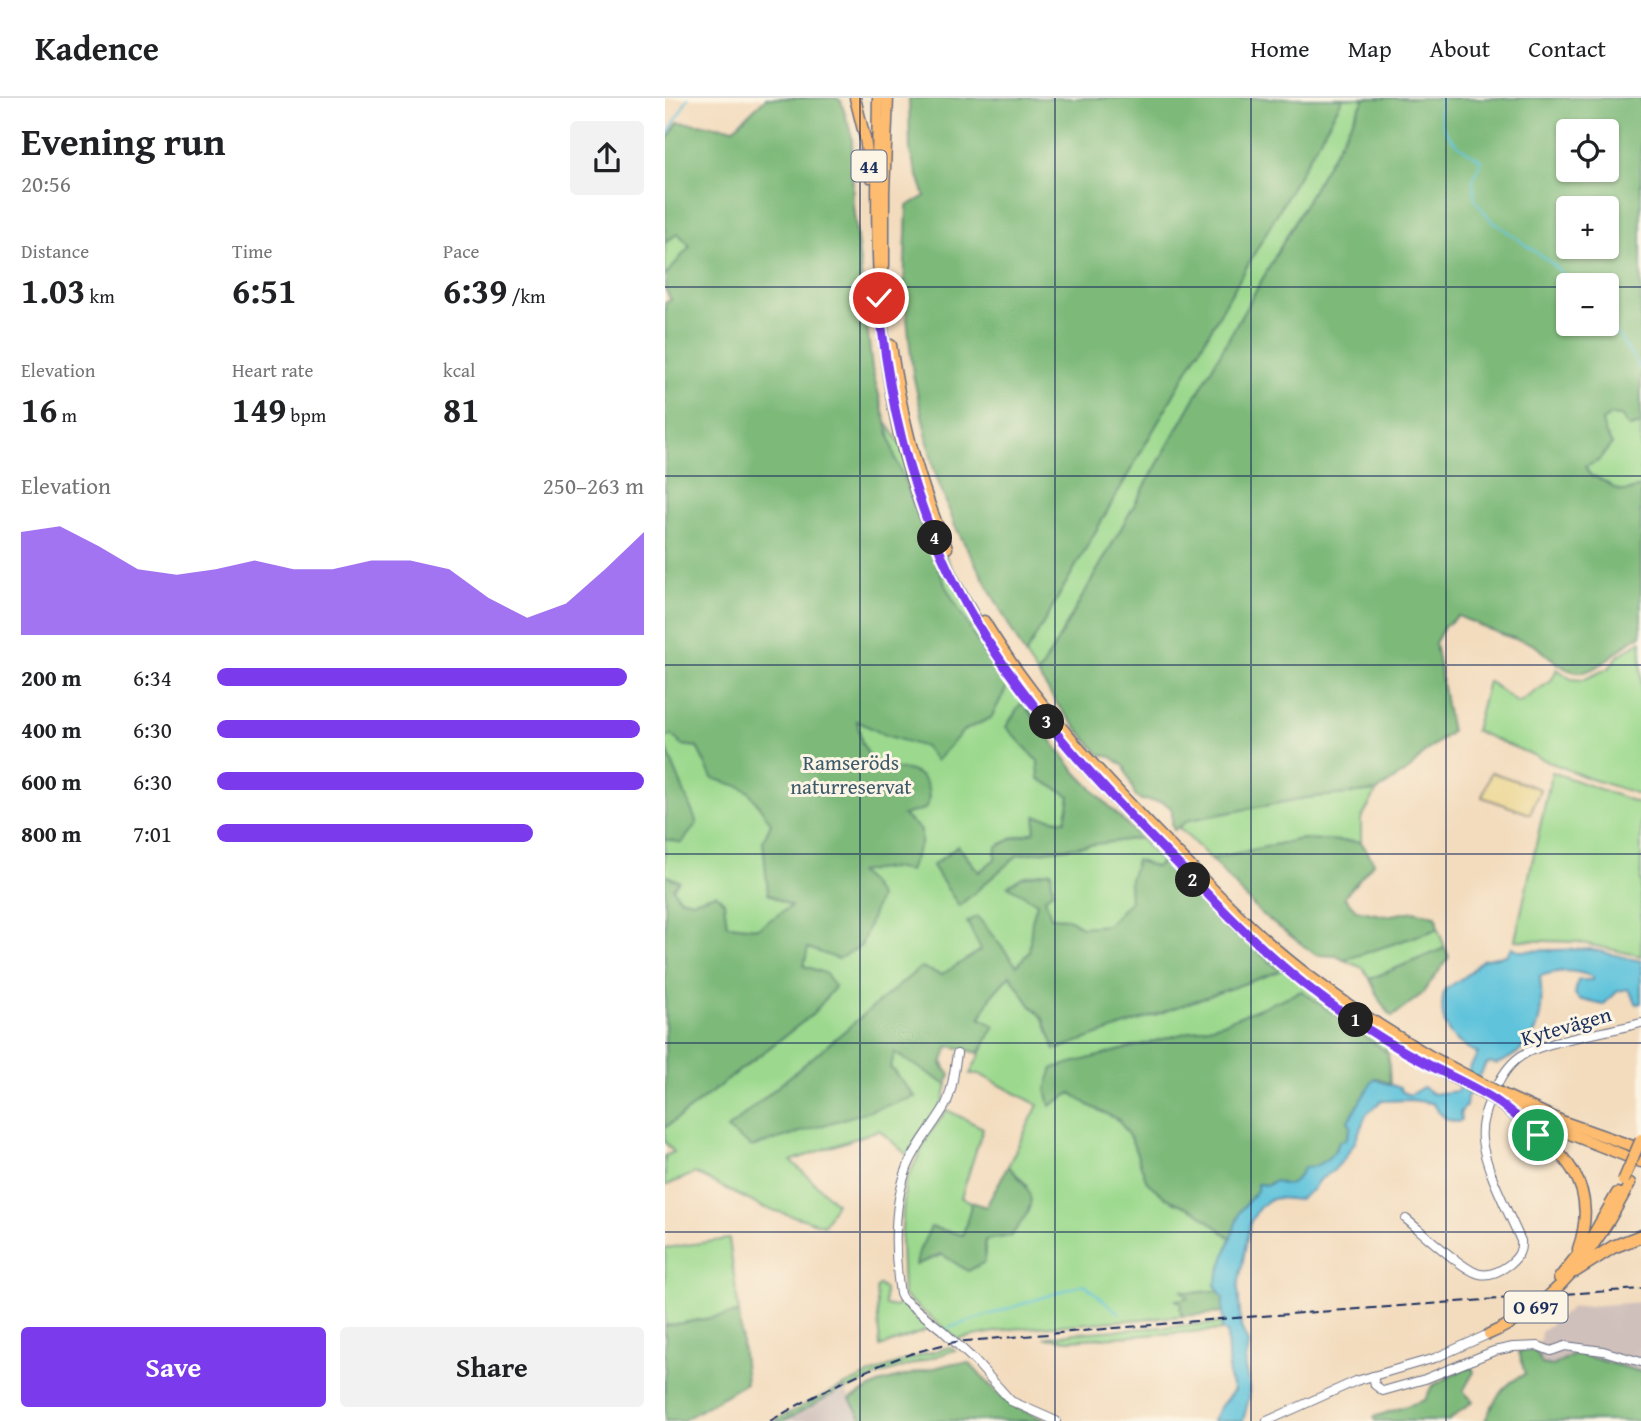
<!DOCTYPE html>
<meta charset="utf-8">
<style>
:root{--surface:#fff;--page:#f2f2f2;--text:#202124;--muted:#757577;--line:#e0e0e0;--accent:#7c3aed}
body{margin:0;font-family:"Gentium Book Plus",serif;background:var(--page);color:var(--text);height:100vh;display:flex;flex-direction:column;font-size:26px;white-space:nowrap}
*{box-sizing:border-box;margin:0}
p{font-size:23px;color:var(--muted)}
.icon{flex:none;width:38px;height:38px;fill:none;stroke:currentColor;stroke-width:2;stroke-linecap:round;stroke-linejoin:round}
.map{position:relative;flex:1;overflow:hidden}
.sheet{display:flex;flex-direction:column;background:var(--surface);width:665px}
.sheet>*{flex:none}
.fabs{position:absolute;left:891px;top:21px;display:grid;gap:14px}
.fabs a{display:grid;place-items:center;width:63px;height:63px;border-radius:7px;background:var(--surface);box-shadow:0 2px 5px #0004;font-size:35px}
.pin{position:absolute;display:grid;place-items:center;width:60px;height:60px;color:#fff;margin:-30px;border:4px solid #fff;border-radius:50%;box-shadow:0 2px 7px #0007}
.km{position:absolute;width:35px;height:35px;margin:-18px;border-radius:50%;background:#222;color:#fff;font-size:19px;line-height:35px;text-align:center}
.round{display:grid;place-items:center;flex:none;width:74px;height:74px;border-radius:7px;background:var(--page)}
.summary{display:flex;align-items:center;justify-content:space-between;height:119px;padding:0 21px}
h1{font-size:38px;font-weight:700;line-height:52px}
.metrics{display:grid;grid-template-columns:repeat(3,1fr);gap:10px;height:119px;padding:7px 21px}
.metrics div{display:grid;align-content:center}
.metrics b{font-size:35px;font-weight:700}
.metrics small{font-size:19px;font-weight:400}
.metrics p{font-size:19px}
.chart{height:196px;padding:14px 21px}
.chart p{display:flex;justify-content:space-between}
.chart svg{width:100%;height:126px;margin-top:7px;fill:var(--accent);opacity:.7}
.action{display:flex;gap:14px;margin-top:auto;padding:14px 21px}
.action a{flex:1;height:80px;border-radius:7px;background:var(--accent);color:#fff;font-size:28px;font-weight:700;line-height:80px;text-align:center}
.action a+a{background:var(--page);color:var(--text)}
ul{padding:0 21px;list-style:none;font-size:23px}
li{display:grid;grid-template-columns:112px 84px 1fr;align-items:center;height:52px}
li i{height:18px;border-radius:9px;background:var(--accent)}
header{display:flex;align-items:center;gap:42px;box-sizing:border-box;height:98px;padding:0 35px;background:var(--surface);border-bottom:2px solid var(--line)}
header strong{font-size:33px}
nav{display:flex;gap:38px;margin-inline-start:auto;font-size:24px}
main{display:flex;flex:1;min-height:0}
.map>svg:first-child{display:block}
.industrial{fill:#cfc0bb}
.green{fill:#9cd98e;stroke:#5c8476;stroke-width:2}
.forest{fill:#7db979;stroke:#4c746c;stroke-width:2;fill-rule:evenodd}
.sand{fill:#eeda9e;stroke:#84847e;stroke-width:2}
.water{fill:#5ec3db;stroke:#3c799c;stroke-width:2}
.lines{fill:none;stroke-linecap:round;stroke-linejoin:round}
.stream{stroke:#5ec3db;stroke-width:2}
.minor-casing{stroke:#676c80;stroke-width:10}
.major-casing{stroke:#676c80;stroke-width:13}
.highway-casing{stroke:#676c80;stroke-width:15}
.minor{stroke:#fff;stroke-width:8}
.major{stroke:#fdbc6f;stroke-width:10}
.highway{stroke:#fdbc6f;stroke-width:12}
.rail{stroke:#1b2f5e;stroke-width:2;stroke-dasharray:10 5;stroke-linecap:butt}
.major-bridge-casing{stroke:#676c80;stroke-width:13;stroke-linecap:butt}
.major-bridge{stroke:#fdbc6f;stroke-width:10}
.route-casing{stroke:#fff;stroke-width:14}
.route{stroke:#7c3aed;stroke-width:9}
.grid{fill:none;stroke:#1b2f5e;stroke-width:2;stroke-opacity:0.55}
.labels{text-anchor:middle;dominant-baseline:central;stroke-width:6;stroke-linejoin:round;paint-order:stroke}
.shield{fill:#fcf5e5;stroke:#5e6a86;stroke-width:2}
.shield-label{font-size:19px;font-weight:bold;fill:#1b2f5e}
.park-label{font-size:21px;fill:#3b5a6a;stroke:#fcf5e5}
.street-label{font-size:21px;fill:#1b2f5e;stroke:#fcf5e5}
</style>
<header>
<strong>Kadence</strong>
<nav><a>Home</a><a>Map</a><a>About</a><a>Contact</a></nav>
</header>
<main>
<section class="sheet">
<div class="summary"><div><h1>Evening run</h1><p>20:56</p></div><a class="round"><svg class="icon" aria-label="share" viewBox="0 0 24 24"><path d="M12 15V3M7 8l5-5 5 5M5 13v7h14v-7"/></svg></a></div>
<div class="metrics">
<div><p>Distance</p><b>1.03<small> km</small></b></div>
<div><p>Time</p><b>6:51</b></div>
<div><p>Pace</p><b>6:39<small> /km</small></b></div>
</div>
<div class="metrics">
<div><p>Elevation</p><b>16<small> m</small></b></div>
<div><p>Heart rate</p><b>149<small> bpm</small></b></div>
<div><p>kcal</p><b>81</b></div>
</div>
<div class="chart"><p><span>Elevation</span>250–263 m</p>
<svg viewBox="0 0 160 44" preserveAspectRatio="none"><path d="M0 44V8L10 6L20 13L30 21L40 23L50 21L60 18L70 21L80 21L90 18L100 18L110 21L120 31L130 38L140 33L150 21L160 8V44z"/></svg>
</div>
<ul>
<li><b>200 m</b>6:34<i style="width:96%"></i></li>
<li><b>400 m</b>6:30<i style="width:99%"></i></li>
<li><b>600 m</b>6:30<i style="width:100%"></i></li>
<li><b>800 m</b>7:01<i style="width:74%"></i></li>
</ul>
<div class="action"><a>Save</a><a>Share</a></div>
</section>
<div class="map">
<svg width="976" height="1323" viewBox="0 0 976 1323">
<rect width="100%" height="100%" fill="#fcf5e5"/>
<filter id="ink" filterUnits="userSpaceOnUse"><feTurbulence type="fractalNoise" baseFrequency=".0143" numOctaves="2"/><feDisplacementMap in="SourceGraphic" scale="14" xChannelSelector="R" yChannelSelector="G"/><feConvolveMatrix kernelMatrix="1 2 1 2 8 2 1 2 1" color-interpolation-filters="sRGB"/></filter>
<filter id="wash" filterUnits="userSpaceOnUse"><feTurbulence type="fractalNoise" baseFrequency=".00686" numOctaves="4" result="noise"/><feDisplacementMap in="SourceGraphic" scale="28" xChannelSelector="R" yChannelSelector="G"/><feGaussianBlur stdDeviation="1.57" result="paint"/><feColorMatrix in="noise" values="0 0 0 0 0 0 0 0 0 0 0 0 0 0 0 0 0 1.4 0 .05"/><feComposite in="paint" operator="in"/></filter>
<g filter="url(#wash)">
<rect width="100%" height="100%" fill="#f3dcbe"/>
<g class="industrial">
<path d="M976 1204V1274L911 1255 889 1268 877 1266 873 1262 869 1251 875 1242 876 1234 907 1209Z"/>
<path d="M179 1290 198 1323H118Z"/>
</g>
<g class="green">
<path d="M678 0H700L373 577 360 557Z"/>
<path d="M13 135 26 148 0 178V145Z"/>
<path d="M181 281 223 326 265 395 277 451 333 566 391 650 432 701 469 741 475 740 497 764 494 766C565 833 642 891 722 946L713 983 589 1099 478 1037 419 984 385 1008 406 995 425 1008 454 1022 467 1043 482 1084 501 1100 531 1113 566 1140 550 1187 554 1193C540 1192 531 1197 518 1193L524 1200 512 1202 517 1206 515 1210 517 1218 347 1231 292 1241 238 1197 236 1143 240 1086 263 1038 282 1012 318 1030 296 1100 307 1104 298 1137 252 1166 320 1142 362 1087 343 1068 373 1007 314 976H305L329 928 315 920 327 897 345 877 365 907 410 944 343 861 274 951 280 970 281 983 227 948 63 1031 250 998 225 969 230 955 282 987 277 1007 242 1057 214 1032 126 1063 171 1105 159 1127 97 1109 30 1075 0 1088V1058L9 1054 0 1044V1030L148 916 159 875 139 868 75 828 62 827 61 820 0 806V435Z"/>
<path d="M945 317 957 318 964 329 976 326V388C947 402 948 382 926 378L919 369 933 363 940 335 936 323Z"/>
<path d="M976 543V697L923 680 810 633 823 583 853 605 886 583 892 571 906 581 918 582 944 570 954 557Z"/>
<path d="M887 674 976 706V858L913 844 850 842Z"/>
<path d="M712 693 696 721V744L636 741 546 761 513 729 524 722 640 700Z"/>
<path d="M773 831 780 850 705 881 698 870 679 862Z"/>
<path d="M64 1141 74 1215 0 1228V1150Z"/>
<path d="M214 1187 220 1192V1207L230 1209 236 1205 263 1230 257 1234 215 1249 211 1191Z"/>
<path d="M557 1225V1232L404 1242 379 1240 410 1235Z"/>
<path d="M285 1249 290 1252 214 1277 181 1292 179 1290 118 1323H110C167 1292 222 1265 285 1249Z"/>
</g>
<g class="forest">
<path d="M101 0H172L176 3 187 39 188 107 207 270 230 359 281 489 323 562 342 589 326 620 298 633 271 663 260 649 220 637 192 623 197 645 211 670C222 671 236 670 246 673 263 679 268 696 260 711L238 717 256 732V744L244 773 226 770 193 774 205 785 214 799 196 848 173 861 143 850 139 868 160 875 170 889 148 916 0 1030V777L14 783 8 790 14 800 28 803 51 796 59 804 62 827 93 830 126 808 103 796 98 743 106 725 84 694 76 689 47 680 32 649 17 647 7 637 0 641V204L6 202 0 191V178L25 148 13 135 0 145V45L13 24 69 30Z"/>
<path d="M244 0H678L360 557 290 428 269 372 248 276 239 191 242 108 260 98 245 55Z"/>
<path d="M700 0H976V326L964 329 956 318 946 317 937 323 940 335 947 346 933 363 920 369 926 378C948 382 947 402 976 388V537C956 546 943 567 922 573 899 580 885 554 865 545 857 542 848 541 839 537 823 532 808 524 793 518L779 529 770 545 786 634 760 654 746 670 712 693 640 700 524 722 509 732 507 728V713L505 709 497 704 476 702 470 697 459 668 446 659 434 656 394 609 373 577ZM903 33H942V72H903ZM903 110H942V149H903ZM903 187H942V226H903Z"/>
<path d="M357 604 409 672 475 740 353 757 294 808 267 768 293 748 314 774 330 761 331 749 348 740 369 734 371 718 400 723 405 698 374 681 373 663 341 629Z"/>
<path d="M0 647 32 725 17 745 0 741Z"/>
<path d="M636 741 696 744 709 764 679 799 691 812 721 818 749 813 771 818 773 831 679 862 671 858 651 857 595 815 546 761Z"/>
<path d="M471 762 491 769 497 764 615 873 390 952 379 921 365 907 345 877 327 897 315 920 330 928 314 955 284 948 276 967 285 976 282 987 230 955 225 969 250 999 87 1049 62 1031 256 869 276 877 316 852 302 824 312 818 352 868 364 854 367 823 372 805 343 788 357 779 386 773 388 793 380 800 386 819 402 820 417 829 442 827 465 803 464 785Z"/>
<path d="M780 850 784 859 757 896 727 919 715 903 705 881Z"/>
<path d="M637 893 723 955 725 986 712 980 683 1023 686 1028 681 1042 675 1043 666 1058 652 1068 638 1073 629 1085 622 1087 606 1084 603 1087 592 1086V1093L575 1113 566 1140 531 1113 501 1100 482 1084 467 1043 454 1022 425 1008 406 995 385 1008 381 991 388 970 558 925Z"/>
<path d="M343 1068C373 1098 372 1105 346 1138L320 1142V1164L303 1173 276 1156 251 1167 254 1153 266 1129 298 1137 307 1104 321 1109Z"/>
<path d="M516 1192C530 1198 539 1192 554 1193L558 1200V1215L517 1218 515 1209 517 1206 511 1202 523 1200Z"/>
<path d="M74 1215 81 1285 17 1323H0V1228Z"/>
<path d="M869 1251 877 1266 888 1268 910 1255 976 1274V1323H820C830 1300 837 1287 860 1276L854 1253Z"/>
<path d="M288 1265H304L334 1297 346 1307 382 1323H198L185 1301 217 1284Z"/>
<path d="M806 1267 809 1274 798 1293 808 1303 783 1323H710L709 1319 760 1302 767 1288Z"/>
</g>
<path class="sand" d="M826 674 875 691 865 716 817 699Z"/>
<path class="water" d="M847 849 855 853 925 851 976 863V905L972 906 963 891 953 893 938 907 914 901 910 896 913 882H928V879C909 871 894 872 875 878 880 920 874 950 831 966L825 964 821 966 802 999 801 1008 795 1015 796 1022 793 1024C780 1022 774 1016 767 1005L746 1002 716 1003 701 1017 690 1044 679 1061 668 1073 654 1082 647 1092 633 1102 612 1100 604 1102 594 1110 585 1125 573 1189 576 1229 583 1245 580 1271 584 1285V1300L578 1323H548L554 1310 569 1292 564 1280 562 1235 557 1232 558 1200 550 1187 575 1113 592 1093V1086L603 1087 610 1083C628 1092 630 1083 639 1070 656 1069 669 1058 675 1043L681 1042 686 1028 683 1023 709 981 735 990 737 994 745 997 758 989 768 996 793 993 813 955C782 942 773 925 779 892L802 877 817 862 841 857Z"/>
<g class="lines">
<g class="stream">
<path d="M776 0C769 34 791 47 816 62L808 82 810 102 826 122 886 165 910 187"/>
<path d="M0 41 23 0"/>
<path d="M942 220 976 272"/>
<path d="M283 1230 419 1186 454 1215"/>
</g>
</g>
</g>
<g filter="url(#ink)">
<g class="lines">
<g class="minor-casing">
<g id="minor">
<path d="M292 956C289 972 288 993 280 1008 268 1029 252 1046 243 1068 227 1108 229 1155 235 1196L237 1200 277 1232 309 1262 346 1303 391 1323"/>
<path d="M741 1121C756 1133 800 1174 815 1176 825 1178 837 1172 845 1166 853 1159 857 1153 856 1143 844 1115 820 1071 817 1042 815 1024 822 1007 830 991 838 976 846 963 861 955 890 941 943 934 976 925"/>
<path d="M708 1278 710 1287 718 1293 760 1281 829 1253 848 1249 873 1248 886 1253 900 1248 938 1253 976 1264"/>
<path d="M602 1323 691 1283 770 1260 824 1236"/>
</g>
</g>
<g class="major-casing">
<g id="major">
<path d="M190 0 200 40 205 79"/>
<path d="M213 0C211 113 209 224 234 336 272 501 381 633 497 750 543 797 588 844 639 885 677 916 721 941 763 966"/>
<path d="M219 168V94L223 0"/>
<path d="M226 247C236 316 253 385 282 450"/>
<path d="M319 523C367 602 430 670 494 736 543 786 591 839 648 881 686 910 726 935 767 959"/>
<path d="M835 995 899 1024 976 1051"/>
<path d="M830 1002C883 1045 940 1074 913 1151"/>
<path d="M846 1009 892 1031 976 1064"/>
<path d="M894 1180 928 1137 952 1095"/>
<path d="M824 1236C892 1207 932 1149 965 1085"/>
</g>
</g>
<g class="highway-casing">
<path id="highway" d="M910 1173 948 1149 976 1138"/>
</g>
<use href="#minor" class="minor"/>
<use href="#major" class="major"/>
<use href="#highway" class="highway"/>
<g class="rail">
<path d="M900 1196 976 1191"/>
<path d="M105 1323C164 1289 223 1258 290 1244L555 1221 861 1199"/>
</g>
<g class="major-bridge-casing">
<g id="major-bridge">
<path d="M767 959 835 995"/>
<path d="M763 966 830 1002"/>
<path d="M958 1083 976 1041"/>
</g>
</g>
<use href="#major-bridge" class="major-bridge"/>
</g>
</g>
<g class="lines" filter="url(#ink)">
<g class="route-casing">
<path id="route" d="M214 200C224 320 256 439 322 542 372 619 434 686 498 751 544 797 588 845 639 886 678 917 722 945 766 968 787 979 810 989 830 1002 845 1012 859 1025 873 1037"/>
</g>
<use href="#route" class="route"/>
</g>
<path class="grid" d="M195 0V1323M390 0V1323M586 0V1323M781 0V1323M0 189H903M942 189H976M0 378H976M0 567H976M0 756H976M0 945H976M0 1134H976"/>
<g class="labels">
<g class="shield">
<rect x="186.5" y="52.5" width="35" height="31" rx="5"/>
<rect x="839.5" y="1193.5" width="63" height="31" rx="5"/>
</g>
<g class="shield-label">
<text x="204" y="68">44</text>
<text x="871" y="1209">O 697</text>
</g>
<g class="park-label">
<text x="186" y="664">Ramseröds<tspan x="186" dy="24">naturreservat</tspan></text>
</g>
<g class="street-label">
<text transform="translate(901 928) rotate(-16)">Kytevägen</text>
</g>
</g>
</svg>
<div class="fabs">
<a><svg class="icon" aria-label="locate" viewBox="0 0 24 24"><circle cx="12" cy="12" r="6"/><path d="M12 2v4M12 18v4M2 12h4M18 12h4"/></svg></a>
<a>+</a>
<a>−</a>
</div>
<div class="pin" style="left:873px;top:1037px;background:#1e9e55"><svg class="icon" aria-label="arrive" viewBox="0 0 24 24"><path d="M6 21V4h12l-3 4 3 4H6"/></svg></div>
<div class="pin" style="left:214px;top:200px;background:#d93025"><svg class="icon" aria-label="check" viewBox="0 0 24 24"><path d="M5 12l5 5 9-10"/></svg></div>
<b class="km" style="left:691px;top:922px">1</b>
<b class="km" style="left:528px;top:782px">2</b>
<b class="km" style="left:382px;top:624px">3</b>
<b class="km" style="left:270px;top:440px">4</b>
</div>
</main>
